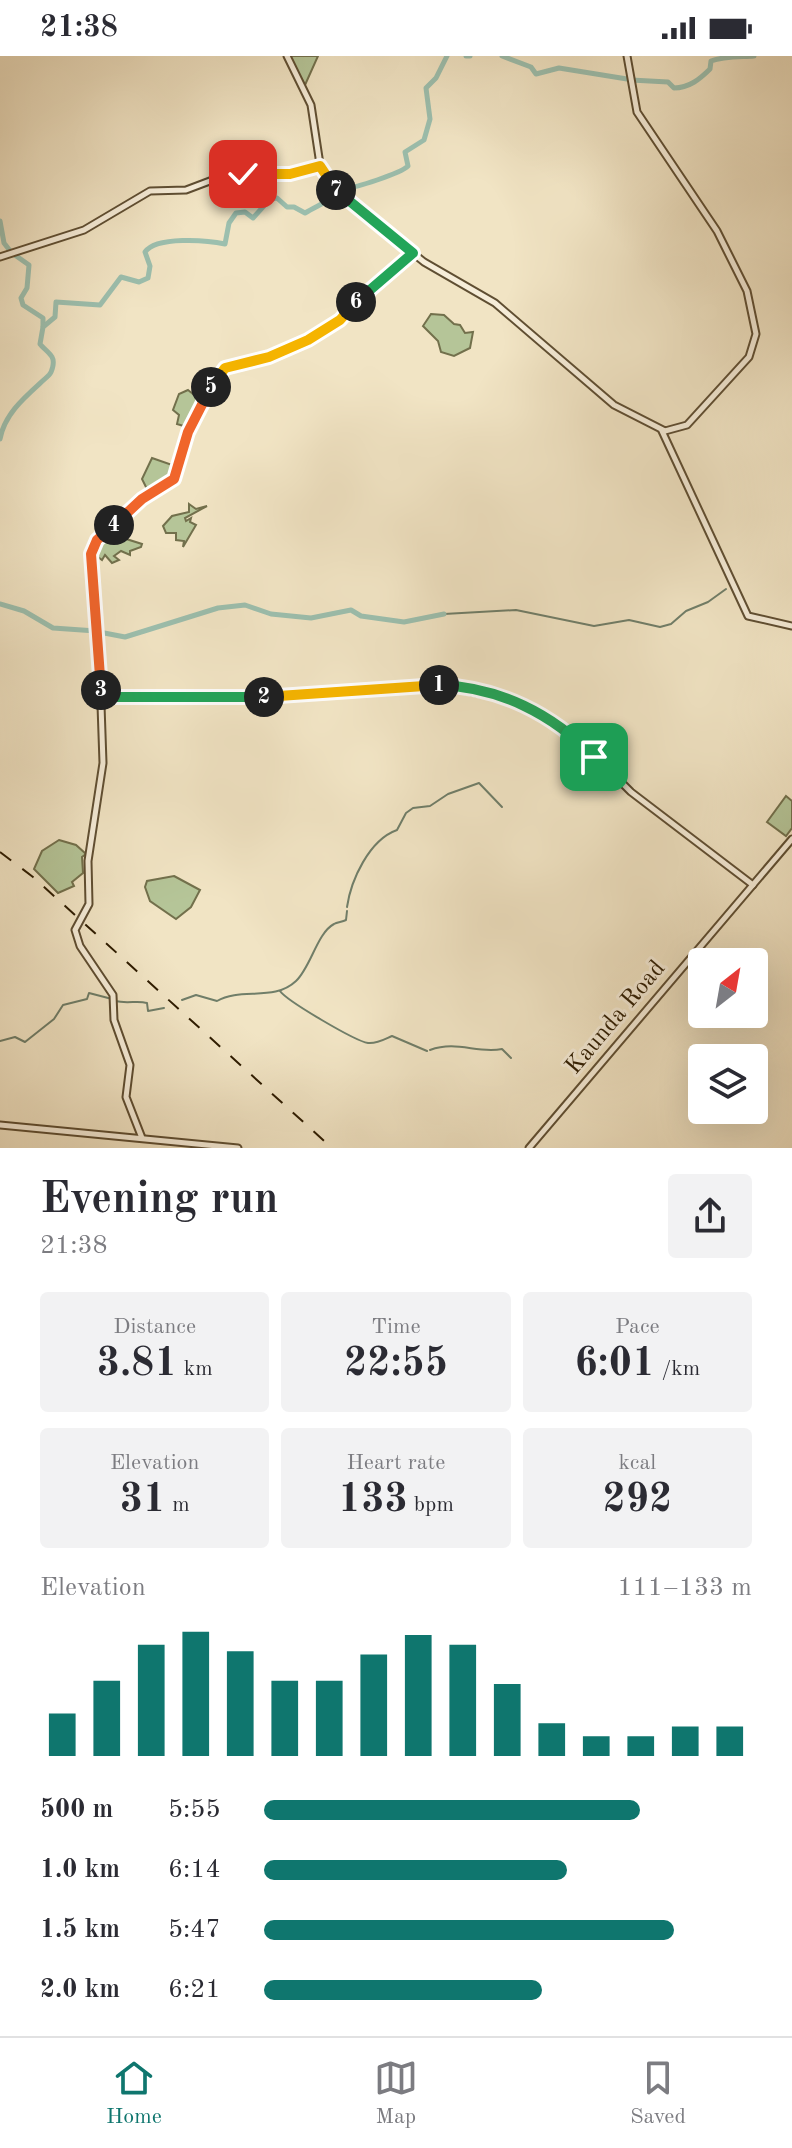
<!DOCTYPE html>
<meta charset="utf-8">
<style>
:root{--surface:#fff;--page:#f2f2f3;--text:#2b2b33;--muted:#7c7c81;--line:#e1e1e2;--accent:#0f766e}
body{margin:0;font-family:"Old Standard TT",serif;background:var(--page);color:var(--text);height:100vh;display:flex;flex-direction:column;font-size:30px;white-space:nowrap}
*{box-sizing:border-box;margin:0}
p{font-size:26px;color:var(--muted)}
.icon{flex:none;width:44px;height:44px;fill:none;stroke:currentColor;stroke-width:2;stroke-linecap:round;stroke-linejoin:round}
.map{position:relative;height:1092px;overflow:hidden}
.drawer{display:flex;flex-direction:column;background:var(--surface);flex:1}
.drawer>*{flex:none}
.needle{width:52px;rotate:31deg}
.fabs{position:absolute;left:688px;top:892px;display:grid;gap:16px}
.fabs a{display:grid;place-items:center;width:80px;height:80px;border-radius:8px;background:var(--surface);box-shadow:0 8px 32px #0002;font-size:40px}
.pin{position:absolute;display:grid;place-items:center;width:68px;height:68px;color:#fff;margin:-34px;border-radius:16px;box-shadow:0 4px 12px #0006}
.km{position:absolute;width:40px;height:40px;margin:-20px;border-radius:50%;background:#222;color:#fff;font-size:22px;line-height:40px;text-align:center}
.round{display:grid;place-items:center;flex:none;width:84px;height:84px;border-radius:8px;background:var(--page)}
.summary{display:flex;align-items:center;justify-content:space-between;height:136px;padding:0 40px}
h1{font-size:44px;font-weight:700;line-height:60px}
.stats{display:grid;grid-template-columns:repeat(3,1fr);gap:12px;height:136px;padding:8px 40px}
.stats div{display:grid;align-content:center;border-radius:8px;background:var(--page);text-align:center}
.stats b{font-size:40px;font-weight:700}
.stats small{font-size:22px;font-weight:400}
.stats p{font-size:22px}
.chart{height:224px;padding:16px 40px}
.chart p{display:flex;justify-content:space-between}
.chart svg{width:100%;height:144px;margin-top:8px;stroke:var(--accent);stroke-width:6}
ul{padding:0 40px;list-style:none;font-size:26px}
li{display:grid;grid-template-columns:128px 96px 1fr;align-items:center;height:60px}
li i{height:20px;border-radius:10px;background:var(--accent)}
.status{display:flex;justify-content:space-between;align-items:center;height:56px;padding:0 40px;background:var(--surface);direction:ltr}
.status svg{height:22px;fill:currentColor}
.tab-bar{display:flex;justify-content:space-around;align-items:center;height:112px;border-top:2px solid var(--line);background:var(--surface);font-size:22px;color:var(--muted)}
.tab-bar a{display:grid;justify-items:center;gap:4px}
.tab-bar .on{color:var(--accent)}
.map>svg:first-child{display:block}
.green{fill:#b5c598;stroke:#72704c;stroke-width:2}
.lines{fill:none;stroke-linecap:round;stroke-linejoin:round}
.stream{stroke:#707e69;stroke-width:2}
.river{stroke:#9cbfae;stroke-width:5}
.minor-casing{stroke:#5f4e32;stroke-width:9}
.minor{stroke:#f6edd9;stroke-width:5}
.rail{stroke:#2e1c01;stroke-width:2;stroke-dasharray:14 14;stroke-linecap:butt}
.split-1-casing{stroke:#fff;stroke-width:16}
.split-2-casing{stroke:#fff;stroke-width:16}
.split-3-casing{stroke:#fff;stroke-width:16}
.split-4-casing{stroke:#fff;stroke-width:16}
.split-5-casing{stroke:#fff;stroke-width:16}
.split-6-casing{stroke:#fff;stroke-width:16}
.split-7-casing{stroke:#fff;stroke-width:16}
.split-8-casing{stroke:#fff;stroke-width:16}
.split-1{stroke:#22a559;stroke-width:10}
.split-2{stroke:#f5b400;stroke-width:10}
.split-3{stroke:#22a559;stroke-width:10}
.split-4{stroke:#f0652b;stroke-width:10}
.split-5{stroke:#f0652b;stroke-width:10}
.split-6{stroke:#f5b400;stroke-width:10}
.split-7{stroke:#22a559;stroke-width:10}
.split-8{stroke:#f5b400;stroke-width:10}
.labels{text-anchor:middle;dominant-baseline:central;stroke-width:6;stroke-linejoin:round;paint-order:stroke}
.street-label{font-size:24px;fill:#2e1c01;stroke:#f6edd9}
</style>
<div class="status"><b>21:38</b><svg viewBox="0 0 49 12"><path d="M0 12V9h3v3zM5 12V6h3v6zM10 12V3h3v9zM15 12V0h3v12zM26 1h20v11H26zM47 4h2v5h-2z"/></svg></div>
<div class="map">
<svg width="792" height="1092" viewBox="0 0 792 1092">
<rect width="100%" height="100%" fill="#f1e4c4"/>
<filter id="stains"><feTurbulence type="fractalNoise" baseFrequency=".0025" numOctaves="4"/><feColorMatrix values="0 0 0 0 .2 0 0 0 0 .09 0 0 0 0 .02 0 0 0 .5 -.17"/></filter>
<radialGradient id="worn" r=".72"><stop offset=".6" stop-color="#630" stop-opacity="0"/><stop offset="1" stop-color="#630" stop-opacity=".3"/></radialGradient>
<g class="green">
<path d="M288 0H318L305 29Z"/>
<path d="M431 258 444 259 454 268 460 269 465 277 473 276 470 292 454 300 441 296 438 285 423 270Z"/>
<path d="M188 334 198 342 187 371 177 368 179 359 173 354 179 338Z"/>
<path d="M152 402 178 411 170 425 149 437 142 423Z"/>
<path d="M189 448 196 453 207 450 185 462 186 465 191 462 190 466 196 469 183 491 184 485 176 484V477H166L163 470 172 460 189 456Z"/>
<path d="M112 474 120 481 142 488 141 491 130 495V499L121 495 114 500 119 504 112 507 105 499 102 504 90 495Z"/>
<path d="M786 740 792 745V772L786 780 767 766Z"/>
<path d="M59 784 76 789 86 798 82 801 83 817 72 826 74 830 58 837 34 813 42 795Z"/>
<path d="M174 820 200 834 191 851 176 863 150 845 145 831 147 825Z"/>
</g>
<g class="lines">
<g class="stream">
<path d="M444 558 516 554 594 570 629 564 660 571 671 568 686 555 708 546 726 533"/>
<path d="M347 851C351 824 369 784 397 774L406 757 413 752 430 750 448 738 479 727 502 751"/>
<path d="M280 935C287 945 355 985 368 987 377 988 385 983 392 980L427 995"/>
<path d="M182 944 196 939 217 945C241 931 274 946 296 925 311 911 317 877 334 868 337 866 342 866 346 864L347 855"/>
<path d="M115 945C128 948 138 944 147 947L148 955 164 952"/>
<path d="M0 985 15 981 25 986 54 963 63 949 87 943 89 937 112 943"/>
<path d="M430 994C457 984 477 998 502 993L511 1002"/>
</g>
<g class="river">
<path d="M466 0H470"/>
<path d="M502 0 531 11 536 18 559 12 627 23"/>
<path d="M631 24 668 26 674 32C689 32 700 23 710 13L711 5C724 0 740 1 754 0"/>
<path d="M0 165 4 187 11 196"/>
<path d="M12 197 29 209 27 232 21 242 23 249 43 262V270"/>
<path d="M0 383C5 355 30 337 49 319 52 316 55 306 52 301 50 297 43 292 40 288L43 271 55 261 56 246 100 249 121 221 139 226 148 222 150 210 145 196C156 180 207 184 225 188L229 167 236 157 245 156 253 162 270 143 277 142 287 151H294L305 157C318 149 333 144 344 132 354 133 401 117 408 110L405 96 424 84 430 63 426 32 436 22 447 0"/>
<path d="M0 548 24 555 53 572 96 575"/>
<path d="M99 576 125 581 218 552 245 549 271 558 311 562 351 554 361 560 404 566 444 558"/>
</g>
<g class="minor-casing">
<g id="minor">
<path d="M287 0 311 49 321 115 343 141 424 206 495 247 614 349 665 375 687 369 749 301 756 278 747 235 717 175 637 56 627 0"/>
<path d="M0 201 84 174 150 135 186 134 231 117 290 118 320 110"/>
<path d="M662 375 748 560 792 570"/>
<path d="M102 644 91 498C98 466 152 442 174 423L188 376 222 314 269 301 308 284 340 264 351 250 413 197"/>
<path d="M0 1069 238 1092"/>
<path d="M142 1082 126 1041 130 1009 114 964 113 939 80 890 75 874 89 848 88 805 103 707 101 649 105 641H262L440 629 510 644 538 655 570 675 631 736 753 829"/>
<path d="M529 1092 792 783"/>
</g>
</g>
<use href="#minor" class="minor"/>
<path class="rail" d="M0 796 33 821 332 1092"/>
</g>
<g class="lines">
<g class="split-1-casing">
<path id="split-1" d="M439 629C499 631 553 658 594 701"/>
</g>
<g class="split-2-casing">
<path id="split-2" d="M264 641 439 629"/>
</g>
<g class="split-3-casing">
<path id="split-3" d="M101 634 102 645 106 641H264"/>
</g>
<g class="split-4-casing">
<path id="split-4" d="M101 634 91 498 97 484 114 469"/>
</g>
<g class="split-5-casing">
<path id="split-5" d="M114 469 142 443 174 423 188 376 211 331"/>
</g>
<g class="split-6-casing">
<path id="split-6" d="M211 331 225 312 269 301 308 284 340 264 356 246"/>
</g>
<g class="split-7-casing">
<path id="split-7" d="M336 134 413 197 356 246"/>
</g>
<g class="split-8-casing">
<path id="split-8" d="M243 118H290L320 110 336 134"/>
</g>
<use href="#split-1" class="split-1"/>
<use href="#split-2" class="split-2"/>
<use href="#split-3" class="split-3"/>
<use href="#split-4" class="split-4"/>
<use href="#split-5" class="split-5"/>
<use href="#split-6" class="split-6"/>
<use href="#split-7" class="split-7"/>
<use href="#split-8" class="split-8"/>
</g>
<g class="labels">
<g class="street-label">
<text transform="translate(616 962) rotate(-50)">Kaunda Road</text>
</g>
</g>
<rect width="100%" height="100%" filter="url(#stains)"/>
<rect width="100%" height="100%" fill="url(#worn)"/>
</svg>
<div class="fabs">
<a><svg class="needle" viewBox="-14 -14 28 28"><path d="M0-13l5 13h-10z" fill="#e53935"/><path d="M0 13l5-13h-10z" fill="#7c7c81"/></svg></a>
<a><svg class="icon" aria-label="layers" viewBox="0 0 24 24"><path d="M12 4l9 5-9 5-9-5zM3 14l9 5 9-5"/></svg></a>
</div>
<div class="pin" style="left:594px;top:701px;background:#1e9e55"><svg class="icon" aria-label="arrive" viewBox="0 0 24 24"><path d="M6 21V4h12l-3 4 3 4H6"/></svg></div>
<div class="pin" style="left:243px;top:118px;background:#d93025"><svg class="icon" aria-label="check" viewBox="0 0 24 24"><path d="M5 12l5 5 9-10"/></svg></div>
<b class="km" style="left:439px;top:629px">1</b>
<b class="km" style="left:264px;top:641px">2</b>
<b class="km" style="left:101px;top:634px">3</b>
<b class="km" style="left:114px;top:469px">4</b>
<b class="km" style="left:211px;top:331px">5</b>
<b class="km" style="left:356px;top:246px">6</b>
<b class="km" style="left:336px;top:134px">7</b>
</div>
<section class="drawer">
<div class="summary"><div><h1>Evening run</h1><p>21:38</p></div><a class="round"><svg class="icon" aria-label="share" viewBox="0 0 24 24"><path d="M12 15V3M7 8l5-5 5 5M5 13v7h14v-7"/></svg></a></div>
<div class="stats">
<div><p>Distance</p><b>3.81<small> km</small></b></div>
<div><p>Time</p><b>22:55</b></div>
<div><p>Pace</p><b>6:01<small> /km</small></b></div>
</div>
<div class="stats">
<div><p>Elevation</p><b>31<small> m</small></b></div>
<div><p>Heart rate</p><b>133<small> bpm</small></b></div>
<div><p>kcal</p><b>292</b></div>
</div>
<div class="chart"><p><span>Elevation</span>111–133 m</p>
<svg viewBox="0 0 160 44" preserveAspectRatio="none"><path d="M5 44V31M15 44V21M25 44V10M35 44V6M45 44V12M55 44V21M65 44V21M75 44V13M85 44V7M95 44V10M105 44V22M115 44V34M125 44V38M135 44V38M145 44V35M155 44V35"/></svg>
</div>
<ul>
<li><b>500 m</b>5:55<i style="width:77%"></i></li>
<li><b>1.0 km</b>6:14<i style="width:62%"></i></li>
<li><b>1.5 km</b>5:47<i style="width:84%"></i></li>
<li><b>2.0 km</b>6:21<i style="width:57%"></i></li>
</ul>
</section>
<nav class="tab-bar">
<a class="on"><svg class="icon" aria-label="home" viewBox="0 0 24 24"><path d="M3 11l9-7 9 7M6 9v11h12V9"/></svg>Home</a>
<a><svg class="icon" aria-label="map" viewBox="0 0 24 24"><path d="M3 6l6-2 6 2 6-2v14l-6 2-6-2-6 2zM9 4v14M15 6v14"/></svg>Map</a>
<a><svg class="icon" aria-label="saved" viewBox="0 0 24 24"><path d="M7 4h10v16l-5-4-5 4z"/></svg>Saved</a>
</nav>
